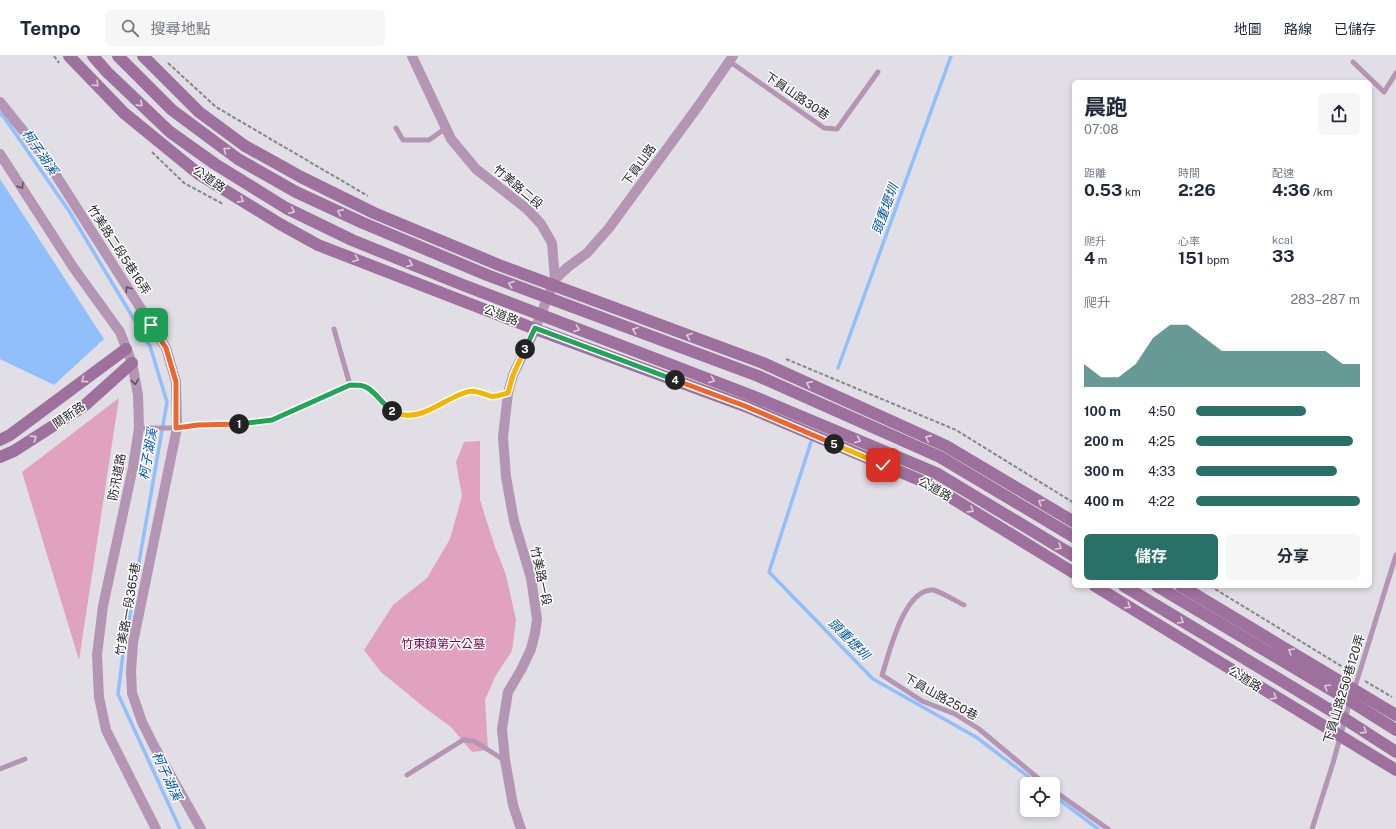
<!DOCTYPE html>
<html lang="zh-TW">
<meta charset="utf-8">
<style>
:root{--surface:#fff;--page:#f6f6f7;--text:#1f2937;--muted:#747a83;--line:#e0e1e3;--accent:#287068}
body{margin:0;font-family:"Public Sans","Noto Sans TC",sans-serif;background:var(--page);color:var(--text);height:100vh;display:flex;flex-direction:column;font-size:15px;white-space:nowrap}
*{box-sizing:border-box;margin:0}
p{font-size:13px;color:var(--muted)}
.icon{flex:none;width:22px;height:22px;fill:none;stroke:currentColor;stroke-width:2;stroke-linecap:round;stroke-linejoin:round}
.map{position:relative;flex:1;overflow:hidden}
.sheet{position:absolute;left:1072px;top:24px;width:300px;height:508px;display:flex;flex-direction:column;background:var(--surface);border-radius:6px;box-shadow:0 2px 6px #0003}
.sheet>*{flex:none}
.controls{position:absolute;left:1020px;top:721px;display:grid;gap:8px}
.controls a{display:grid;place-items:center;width:40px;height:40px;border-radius:6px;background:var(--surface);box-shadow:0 2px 6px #0003;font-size:20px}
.pin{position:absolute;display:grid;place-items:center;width:34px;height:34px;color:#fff;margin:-17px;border-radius:8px;box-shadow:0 2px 6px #0006}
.km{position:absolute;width:20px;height:20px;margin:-10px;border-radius:50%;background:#222;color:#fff;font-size:11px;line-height:20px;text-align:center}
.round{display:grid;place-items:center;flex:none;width:42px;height:42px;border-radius:6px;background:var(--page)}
.head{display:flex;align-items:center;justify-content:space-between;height:68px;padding:0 12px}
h1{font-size:22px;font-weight:700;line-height:30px}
.metrics{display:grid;grid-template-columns:repeat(3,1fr);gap:6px;height:68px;padding:4px 12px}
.metrics div{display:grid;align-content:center}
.metrics b{font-size:17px;font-weight:700}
.metrics small{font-size:11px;font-weight:400}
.metrics p{font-size:11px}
.chart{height:112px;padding:8px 12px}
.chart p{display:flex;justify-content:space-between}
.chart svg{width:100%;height:72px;margin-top:4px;fill:var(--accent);opacity:.7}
.primary-button{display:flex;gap:8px;margin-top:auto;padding:8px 12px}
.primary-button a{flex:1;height:46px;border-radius:6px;background:var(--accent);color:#fff;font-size:16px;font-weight:700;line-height:46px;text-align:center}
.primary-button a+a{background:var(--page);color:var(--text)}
ul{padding:0 12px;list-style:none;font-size:13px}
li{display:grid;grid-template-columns:64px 48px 1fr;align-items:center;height:30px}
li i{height:10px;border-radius:5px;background:var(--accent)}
header{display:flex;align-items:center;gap:24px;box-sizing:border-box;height:56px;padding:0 20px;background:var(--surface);border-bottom:1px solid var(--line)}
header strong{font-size:19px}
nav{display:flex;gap:22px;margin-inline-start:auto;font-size:14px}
.search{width:280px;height:36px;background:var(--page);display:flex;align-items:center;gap:10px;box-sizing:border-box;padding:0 14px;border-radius:6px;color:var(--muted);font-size:15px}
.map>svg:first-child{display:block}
.green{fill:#e0a2be}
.water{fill:#91bffb}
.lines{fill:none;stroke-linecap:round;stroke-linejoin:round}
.stream{stroke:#91bffb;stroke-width:3.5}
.path{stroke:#87858a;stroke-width:2;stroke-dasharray:4 2;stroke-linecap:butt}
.lane{stroke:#b495b3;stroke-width:5}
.street{stroke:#b495b3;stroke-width:10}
.secondary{stroke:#9d709d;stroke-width:12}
.oneway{stroke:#ddcddd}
.oneway2{stroke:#605361}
.split-1-casing{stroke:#fff;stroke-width:8}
.split-2-casing{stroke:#fff;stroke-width:8}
.split-3-casing{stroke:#fff;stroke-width:8}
.split-4-casing{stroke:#fff;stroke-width:8}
.split-5-casing{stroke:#fff;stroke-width:8}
.split-6-casing{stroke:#fff;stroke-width:8}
.split-1{stroke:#f0652b;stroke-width:5}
.split-2{stroke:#22a559;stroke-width:5}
.split-3{stroke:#f5b400;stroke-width:5}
.split-4{stroke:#22a559;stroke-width:5}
.split-5{stroke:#f0652b;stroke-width:5}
.split-6{stroke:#f5b400;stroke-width:5}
.labels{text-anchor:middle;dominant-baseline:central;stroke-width:3;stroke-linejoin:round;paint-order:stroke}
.street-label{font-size:12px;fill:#28272a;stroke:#fff}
.park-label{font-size:12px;fill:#730049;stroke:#fff}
.water-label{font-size:13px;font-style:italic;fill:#0054a9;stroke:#fff}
</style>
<header>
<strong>Tempo</strong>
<div class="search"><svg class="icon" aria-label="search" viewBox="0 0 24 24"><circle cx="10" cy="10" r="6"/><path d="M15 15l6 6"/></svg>搜尋地點</div>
<nav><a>地圖</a><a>路線</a><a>已儲存</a></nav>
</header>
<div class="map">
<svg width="1396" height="773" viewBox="0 0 1396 773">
<rect width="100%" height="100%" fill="#e1dee6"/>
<g class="green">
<path d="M119 342 79 604 22 416Z"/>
<path d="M480 385V444L495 491 506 519 516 564 512 595 496 619 485 644 488 694 472 696 451 671 425 652 381 616 364 594 393 549 427 522 450 483 462 440 456 406 464 386Z"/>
</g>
<path class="water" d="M0 123 104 283 54 329 0 303Z"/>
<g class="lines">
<g class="stream">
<path d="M0 57 4 61 69 155 150 290 167 346 123 598 118 638 180 773"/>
<path d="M838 312 951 0"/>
<path d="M811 386 769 516 873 623 976 681 1038 728"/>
<path d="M1053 739 1098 773"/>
</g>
<g class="path">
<path d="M54 0 59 7"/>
<path d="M168 7 216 51 368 140"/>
<path d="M152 96 184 127 223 148"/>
<path d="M786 303 956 374 1074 447"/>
<path d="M1210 530 1351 616"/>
<path d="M1365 625 1392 641"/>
</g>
<g class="lane">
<path d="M729 5 824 72 837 73 878 16"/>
<path d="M1353 6 1384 36 1396 17"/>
<path d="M396 72 403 84H429L446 72"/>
<path d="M334 273 350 329"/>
<path d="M139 372H177L198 369 252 367 272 364 350 329 364 330 386 351 394 357 407 360 418 359 464 337 474 335 483 337 492 341 508 337"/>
<path d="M964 549C958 546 939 535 933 534 904 532 889 598 882 619L922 645 955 658 979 673 1045 728"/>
<path d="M1354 634 1396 499"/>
<path d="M0 713 25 703"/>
<path d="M407 719 463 684 474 685 504 704"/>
<path d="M1053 734 1108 773"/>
<path d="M1312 773 1333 707 1350 645"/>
</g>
<g class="street">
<path d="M412 0 451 83 476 113 527 153 541 168 552 187 555 223 533 278 513 319 508 337 503 381 506 421 514 465 531 522 537 563 535 577 531 593 521 614 508 636 502 673 505 704 513 749 521 773"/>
<path d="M0 46 45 102 166 292 176 326 177 372 133 587 131 616 132 637 142 666 154 690 201 773"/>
<path d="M0 98 73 211 120 276 132 307 138 339 139 372 133 411 103 550 97 599 99 641 106 674 156 773"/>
<path d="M555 223 568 211 587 197 609 172 699 49 733 0"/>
</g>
<g class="secondary">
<path d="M69 0 124 57 200 119 280 168 318 189 535 273 745 350 929 428 1074 517"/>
<path d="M93 0 107 16 170 76 215 108 286 152 352 184 463 229 750 339 936 417 1074 500"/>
<path d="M118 0 172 54 238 103 296 136 363 167 487 219 758 320 940 401 1074 481"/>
<path d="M143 0 199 56 245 90 301 121 374 157 499 209 763 307 946 390 1074 466"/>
<path d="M0 384 10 379 126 293"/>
<path d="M0 401 14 395 84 350 132 307"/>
<path d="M1095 530 1396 714"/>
<path d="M1124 530 1345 663 1396 696"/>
<path d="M1157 530 1350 645 1396 674"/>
<path d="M1181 530 1396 659"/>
</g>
</g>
<defs><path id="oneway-chevron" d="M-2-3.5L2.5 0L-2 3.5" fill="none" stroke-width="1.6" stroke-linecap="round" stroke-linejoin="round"/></defs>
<g class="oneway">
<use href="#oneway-chevron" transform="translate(96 28) rotate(46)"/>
<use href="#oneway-chevron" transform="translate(140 48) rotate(44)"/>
<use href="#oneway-chevron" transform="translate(226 94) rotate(-144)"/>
<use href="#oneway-chevron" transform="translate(241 144) rotate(32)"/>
<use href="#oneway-chevron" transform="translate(292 155) rotate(26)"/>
<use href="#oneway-chevron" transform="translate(340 156) rotate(-156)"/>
<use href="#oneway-chevron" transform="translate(356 203) rotate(21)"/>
<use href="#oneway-chevron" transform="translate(410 208) rotate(22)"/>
<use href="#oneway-chevron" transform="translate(511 228) rotate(-160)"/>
<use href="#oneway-chevron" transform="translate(577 273) rotate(20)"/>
<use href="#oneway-chevron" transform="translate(635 274) rotate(-160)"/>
<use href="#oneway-chevron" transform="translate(689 280) rotate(-160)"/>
<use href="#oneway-chevron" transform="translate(84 324) rotate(143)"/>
<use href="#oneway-chevron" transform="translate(712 324) rotate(21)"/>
<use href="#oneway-chevron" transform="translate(809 328) rotate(-156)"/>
<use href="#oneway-chevron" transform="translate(34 382) rotate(-33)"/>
<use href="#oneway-chevron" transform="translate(928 382) rotate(-156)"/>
<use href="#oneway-chevron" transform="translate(858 384) rotate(23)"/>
<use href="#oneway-chevron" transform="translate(1041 446) rotate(-149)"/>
<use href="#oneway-chevron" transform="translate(971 454) rotate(32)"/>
<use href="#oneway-chevron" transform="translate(1059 491) rotate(31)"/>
<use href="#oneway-chevron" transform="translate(1128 550) rotate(32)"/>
<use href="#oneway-chevron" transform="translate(1181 565) rotate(31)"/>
<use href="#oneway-chevron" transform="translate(1291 595) rotate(-149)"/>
<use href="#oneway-chevron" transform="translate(1327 631) rotate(-149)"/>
<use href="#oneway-chevron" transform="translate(1274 641) rotate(32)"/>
<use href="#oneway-chevron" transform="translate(1364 675) rotate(33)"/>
</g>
<g class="oneway2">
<use href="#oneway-chevron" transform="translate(21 130) rotate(57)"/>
<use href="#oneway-chevron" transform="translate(128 233) rotate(-123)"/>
<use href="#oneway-chevron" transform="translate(135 326) rotate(79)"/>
</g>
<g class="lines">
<g class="split-1-casing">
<path id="split-1" d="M151 269 166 292 176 326V372L198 369 239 368"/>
</g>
<g class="split-2-casing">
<path id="split-2" d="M239 368 272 364 350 329C354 329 359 329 363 330 373 332 383 349 392 355"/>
</g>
<g class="split-3-casing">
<path id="split-3" d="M392 355C418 369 440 345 464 337 474 333 481 337 490 340 495 342 503 338 508 337L513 319 525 293"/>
</g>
<g class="split-4-casing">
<path id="split-4" d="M525 293 535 272 675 324"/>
</g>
<g class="split-5-casing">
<path id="split-5" d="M675 324 745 350 834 388"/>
</g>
<g class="split-6-casing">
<path id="split-6" d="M834 388 883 409"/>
</g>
<use href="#split-1" class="split-1"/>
<use href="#split-2" class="split-2"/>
<use href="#split-3" class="split-3"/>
<use href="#split-4" class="split-4"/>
<use href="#split-5" class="split-5"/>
<use href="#split-6" class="split-6"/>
</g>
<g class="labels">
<g class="street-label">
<text transform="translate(797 40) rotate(34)">下員山路30巷</text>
<text transform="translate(639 109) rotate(-54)">下員山路</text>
<text transform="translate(209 123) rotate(34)">公道路</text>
<text transform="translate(518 131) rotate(40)">竹美路二段</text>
<text transform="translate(119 194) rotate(57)">竹美路二段5巷16弄</text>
<text transform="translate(501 259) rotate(21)">公道路</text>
<text transform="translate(69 359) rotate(-34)">關新路</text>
<text transform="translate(117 421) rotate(-79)">防汛道路</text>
<text transform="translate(935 433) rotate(29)">公道路</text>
<text transform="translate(541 520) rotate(78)">竹美路一段</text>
<text transform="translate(128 553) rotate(-80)">竹美路一段365巷</text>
<text transform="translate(1245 623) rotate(32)">公道路</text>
<text transform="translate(1344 633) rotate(-73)">下員山路250巷120弄</text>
<text transform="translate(941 641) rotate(29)">下員山路250巷</text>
</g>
<g class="park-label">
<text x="443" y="588">竹東鎮第六公墓</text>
</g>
<g class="water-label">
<text transform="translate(40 96) rotate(55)">柯子湖溪</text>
<text transform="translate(885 153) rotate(-70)">頭重壢圳</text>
<text transform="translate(148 398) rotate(-80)">柯子湖溪</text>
<text transform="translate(849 583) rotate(45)">頭重壢圳</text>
<text transform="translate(167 720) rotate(65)">柯子湖溪</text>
</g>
</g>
</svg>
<div class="controls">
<a><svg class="icon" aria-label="locate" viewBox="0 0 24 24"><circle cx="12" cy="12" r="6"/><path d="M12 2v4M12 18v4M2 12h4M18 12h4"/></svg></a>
</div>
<div class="pin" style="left:151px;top:269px;background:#1e9e55"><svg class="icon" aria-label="arrive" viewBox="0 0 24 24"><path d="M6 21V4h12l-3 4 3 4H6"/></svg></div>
<div class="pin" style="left:883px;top:409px;background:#d93025"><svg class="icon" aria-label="check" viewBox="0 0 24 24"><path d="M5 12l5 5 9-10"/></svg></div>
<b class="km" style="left:239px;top:368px">1</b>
<b class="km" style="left:392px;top:355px">2</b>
<b class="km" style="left:525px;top:293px">3</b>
<b class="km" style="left:675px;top:324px">4</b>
<b class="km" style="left:834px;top:388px">5</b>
<section class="sheet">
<div class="head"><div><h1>晨跑</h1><p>07:08</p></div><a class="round"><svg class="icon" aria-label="share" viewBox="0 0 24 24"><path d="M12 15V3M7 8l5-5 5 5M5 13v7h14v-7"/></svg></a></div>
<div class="metrics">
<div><p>距離</p><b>0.53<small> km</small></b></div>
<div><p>時間</p><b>2:26</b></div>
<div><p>配速</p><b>4:36<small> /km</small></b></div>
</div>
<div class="metrics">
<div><p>爬升</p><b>4<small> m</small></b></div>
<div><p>心率</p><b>151<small> bpm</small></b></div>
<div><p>kcal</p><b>33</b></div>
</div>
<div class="chart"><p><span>爬升</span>283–287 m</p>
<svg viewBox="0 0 160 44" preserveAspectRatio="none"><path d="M0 44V30L10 38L20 38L30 30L40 14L50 6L60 6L70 14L80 22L90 22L100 22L110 22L120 22L130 22L140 22L150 30L160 30V44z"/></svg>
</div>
<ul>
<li><b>100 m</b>4:50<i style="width:67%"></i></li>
<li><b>200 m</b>4:25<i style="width:96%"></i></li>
<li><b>300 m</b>4:33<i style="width:86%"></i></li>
<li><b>400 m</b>4:22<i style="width:100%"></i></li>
</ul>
<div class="primary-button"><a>儲存</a><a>分享</a></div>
</section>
</div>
